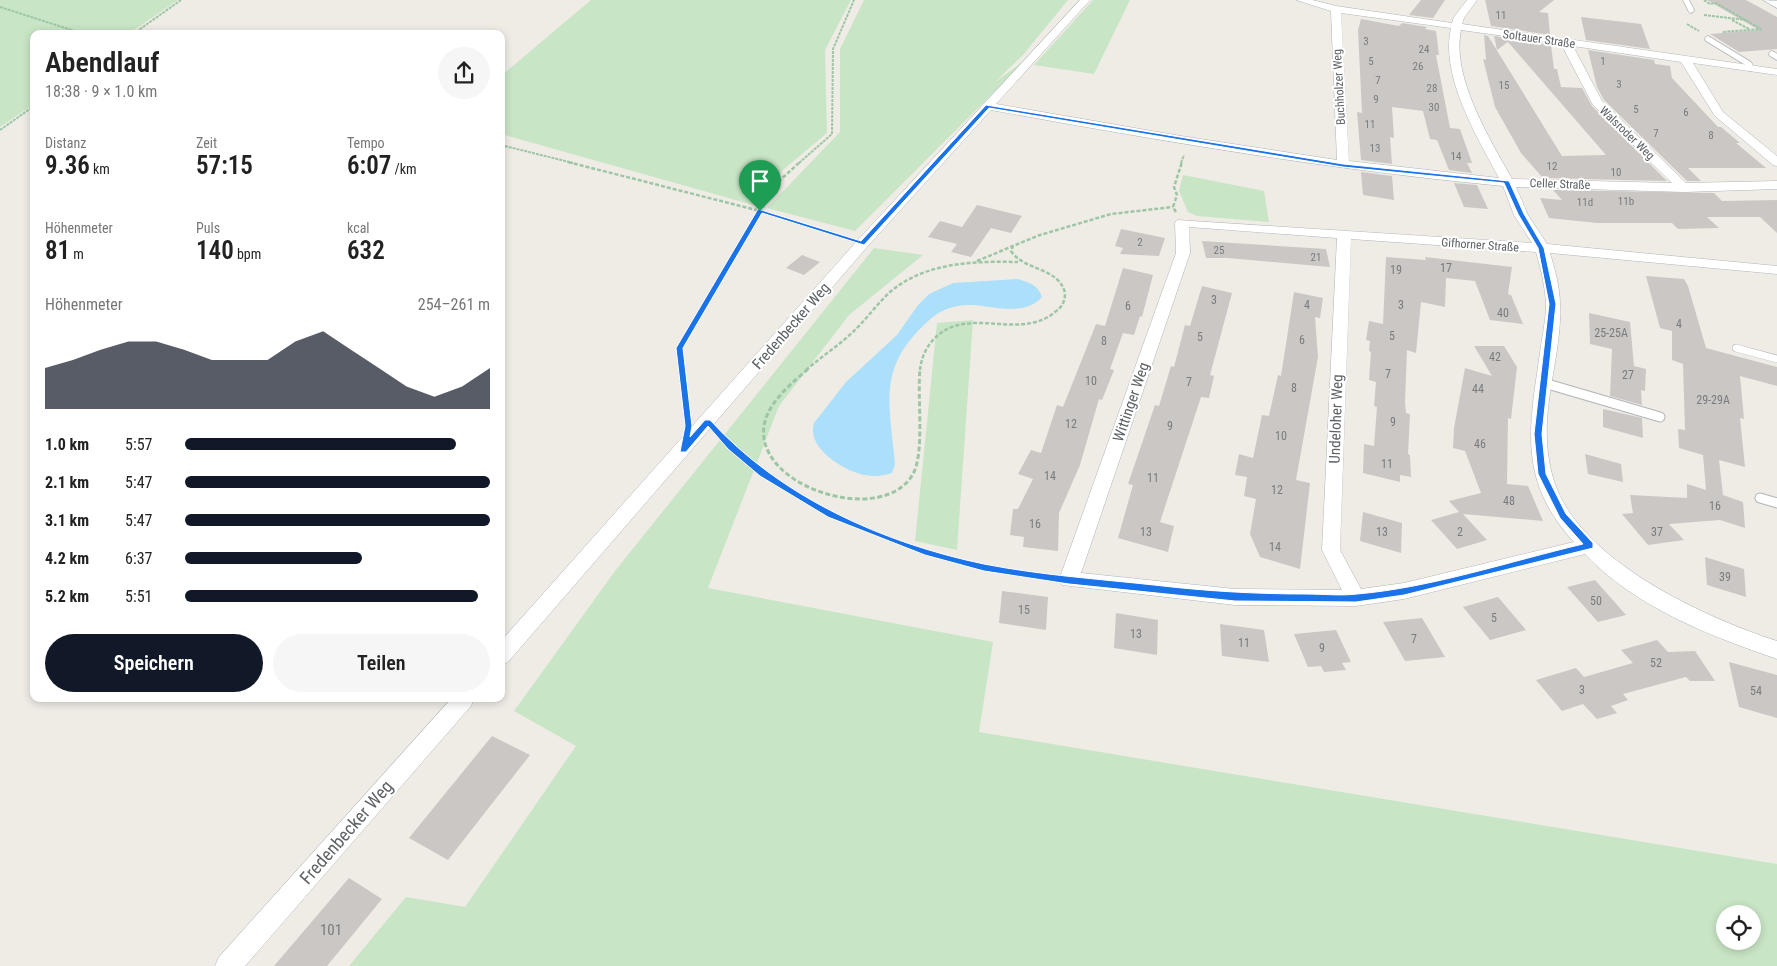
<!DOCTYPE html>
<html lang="de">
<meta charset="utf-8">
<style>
:root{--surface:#fff;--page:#f6f6f6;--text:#222;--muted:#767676;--accent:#111827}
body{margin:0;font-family:"Roboto Condensed",sans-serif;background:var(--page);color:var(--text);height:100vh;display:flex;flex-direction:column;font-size:19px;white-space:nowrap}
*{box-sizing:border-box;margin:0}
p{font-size:16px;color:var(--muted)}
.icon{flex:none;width:28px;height:28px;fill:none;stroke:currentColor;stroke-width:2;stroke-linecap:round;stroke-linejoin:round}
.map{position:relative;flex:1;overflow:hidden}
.details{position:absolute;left:30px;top:30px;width:475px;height:672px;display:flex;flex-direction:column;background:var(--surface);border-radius:10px;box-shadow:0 2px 8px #0003}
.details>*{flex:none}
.fabs{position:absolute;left:1716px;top:905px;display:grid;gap:10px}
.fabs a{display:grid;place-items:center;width:45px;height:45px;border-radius:50%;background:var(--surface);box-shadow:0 2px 8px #0003;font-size:25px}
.pin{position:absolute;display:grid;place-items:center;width:42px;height:42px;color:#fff;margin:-51px -21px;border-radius:50% 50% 50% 0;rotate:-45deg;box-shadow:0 0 5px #0007}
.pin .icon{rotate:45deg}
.round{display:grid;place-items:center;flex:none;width:52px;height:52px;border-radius:26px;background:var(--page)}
.head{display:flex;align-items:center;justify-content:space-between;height:85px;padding:0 15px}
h1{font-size:28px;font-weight:600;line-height:38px}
.metrics{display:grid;grid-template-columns:repeat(3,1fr);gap:8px;height:85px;padding:5px 15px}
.metrics div{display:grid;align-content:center}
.metrics b{font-size:25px;font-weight:600}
.metrics small{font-size:14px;font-weight:400}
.metrics p{font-size:14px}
.chart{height:140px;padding:10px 15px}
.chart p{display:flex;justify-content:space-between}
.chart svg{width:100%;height:90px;margin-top:5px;fill:var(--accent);opacity:.7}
.cta{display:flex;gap:10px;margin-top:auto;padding:10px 15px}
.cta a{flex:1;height:58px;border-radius:30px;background:var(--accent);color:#fff;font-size:20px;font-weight:600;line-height:58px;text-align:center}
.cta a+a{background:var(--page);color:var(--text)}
ul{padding:0 15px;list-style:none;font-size:16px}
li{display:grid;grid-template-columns:80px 60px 1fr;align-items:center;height:38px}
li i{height:12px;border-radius:6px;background:var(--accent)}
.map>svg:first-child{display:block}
.green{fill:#c8e5c5;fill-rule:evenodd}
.water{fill:#acdff9}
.building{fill:#cbc7c4}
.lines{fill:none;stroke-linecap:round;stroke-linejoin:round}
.lane-far2-casing{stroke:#b1b4b8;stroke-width:7}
.lane-far1-casing{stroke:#b1b4b8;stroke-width:8}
.lane-casing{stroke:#b1b4b8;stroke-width:11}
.street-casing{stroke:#b1b4b8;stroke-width:1}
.path-far2{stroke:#9ec6a6;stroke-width:2;stroke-dasharray:3 1;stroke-linecap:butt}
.path-far1{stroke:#9ec6a6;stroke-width:2.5;stroke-dasharray:4 2;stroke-linecap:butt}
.path{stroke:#9ec6a6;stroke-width:3;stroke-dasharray:5 2.5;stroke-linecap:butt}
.lane-far2{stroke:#fff;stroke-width:5.5}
.lane-far1{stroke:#fff;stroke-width:7}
.lane{stroke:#fff;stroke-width:9}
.street{fill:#fff;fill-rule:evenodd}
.route{fill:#1a73e8;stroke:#fff;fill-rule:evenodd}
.labels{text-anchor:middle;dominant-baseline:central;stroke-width:4;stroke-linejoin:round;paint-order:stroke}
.far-number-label{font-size:11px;fill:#797b7e}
.far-street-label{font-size:12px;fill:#5e6266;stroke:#fff}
.number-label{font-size:12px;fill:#797b7e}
.street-label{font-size:15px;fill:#5e6266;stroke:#fff}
.near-number-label{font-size:15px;fill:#797b7e}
.near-street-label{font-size:18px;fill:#5e6266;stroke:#fff}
</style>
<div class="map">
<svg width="1777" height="966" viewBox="0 0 1777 966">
<rect width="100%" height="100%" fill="#efece6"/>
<g class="green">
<path d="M0 0H178L128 34H34V104L0 127Z"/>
<path d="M591 0H851L825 50 827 133 771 180 757 206 501 134V76Z"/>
<path d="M864 0H1068L1023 55 995 82 1028 58 855 231 767 208 840 132V49Z"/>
<path d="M1093 0H1130L1094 74 1034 65Z"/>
<path d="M1183 175 1264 191 1269 222 1197 216 1188 212 1179 191Z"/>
<path d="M874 248 923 255 849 315 779 406 708 588 993 642 979 732 1777 864V966H349L406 897 465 907 576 746 514 711 615 571ZM1725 914H1752V941H1725Z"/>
<path d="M973 320 957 550 915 541 937 323Z"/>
</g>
<path class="water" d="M1018 279C1030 283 1038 285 1042 297 1025 316 996 307 974 305 952 304 937 311 923 326 877 370 890 407 895 464L892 473C883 476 874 477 865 475 844 471 806 448 814 423L846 382 897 335 918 305 929 294 953 283Z"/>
<g class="building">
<path d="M1421 0H1445L1433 18 1409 15Z"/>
<path d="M1485 0H1554L1539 12 1548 13 1550 35 1491 26Z"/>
<path d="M1707 0H1746L1777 17V49L1739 52 1710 34 1759 30Z"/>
<path d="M1581 17 1641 24 1650 49 1586 40Z"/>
<path d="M1361 19 1399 26 1402 23 1427 27 1425 29 1436 31 1439 55H1436L1450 128 1460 129 1472 163H1467L1472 173 1449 170 1437 140 1430 139 1423 111 1392 107 1394 138 1390 137 1392 164 1361 160 1357 112 1362 113 1358 30Z"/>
<path d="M1484 35 1488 36 1562 156 1606 155 1508 42 1497 50 1494 36 1551 45 1554 69H1557L1561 87 1582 88 1592 106 1667 181 1543 178 1521 153 1495 107 1483 59 1486 60Z"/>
<path d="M1588 50 1654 60 1655 64 1670 66 1672 78 1718 127H1721L1740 143H1736L1766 168H1688L1701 181H1687L1604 100 1597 87Z"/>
<path d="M1361 172 1392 176 1394 200 1363 195Z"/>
<path d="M1454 183 1477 185 1488 209 1464 207Z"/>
<path d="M1553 190 1714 193 1722 201 1777 200V233L1760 217H1707L1719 228 1678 229 1672 223H1597L1549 218 1540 198 1562 200Z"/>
<path d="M977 205 1022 216 1011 233 991 228 971 257 951 252 957 244 928 237 940 221 962 227Z"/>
<path d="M1121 229 1165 238 1159 256 1120 254 1123 248 1115 246Z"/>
<path d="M1202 241 1326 249 1330 267 1228 258H1206Z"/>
<path d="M802 255 820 262 804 275 786 268Z"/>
<path d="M1386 257 1426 260 1425 257 1512 267 1508 294 1511 295 1523 324 1490 320 1475 281 1446 278 1445 307 1421 302 1416 353 1407 350 1405 402 1406 413 1410 414 1408 454 1410 455 1411 477 1400 475V482L1363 473 1364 444 1374 446 1377 407 1374 406 1376 382 1369 380 1371 352 1369 351 1370 341 1366 340 1369 321 1383 324Z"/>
<path d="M1123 268 1153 275 1142 317 1140 316 1134 335 1123 333 1110 369 1114 370 1102 400 1099 399 1080 465 1059 513 1058 551 1023 547 1024 537 1010 535 1013 509H1018L1033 479 1018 474 1031 450 1041 453 1057 405 1063 407 1096 324 1105 326Z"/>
<path d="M1646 276 1684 279 1688 286 1706 348 1777 367V386L1740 376 1744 419 1740 418 1745 467 1719 460 1723 495 1743 502 1745 528 1720 520 1669 524 1684 540 1648 545 1622 514 1633 513 1630 495 1687 498V484L1706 490 1703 455 1679 448 1678 429 1685 430 1683 364 1672 360V331L1660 328Z"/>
<path d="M1202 286 1232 293 1210 375 1214 376 1209 398 1201 397 1160 522 1174 526 1168 552 1118 538 1133 485 1128 484 1155 405 1159 406 1171 366 1174 367 1185 325 1190 326Z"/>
<path d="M1294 292 1323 298 1320 318 1315 317 1318 357 1296 480 1310 483 1300 569 1260 557 1250 534 1256 499 1244 496 1247 477 1235 475 1239 454 1253 458 1262 415 1269 416 1278 375 1281 376Z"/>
<path d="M1589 313 1630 322 1634 366 1646 369 1645 391 1641 390 1642 405 1610 396 1612 349 1590 344Z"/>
<path d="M1474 346H1504L1517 367 1511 419 1508 418 1507 484 1528 486 1543 521 1463 514 1487 540 1457 549 1431 520 1459 512 1449 501 1481 493 1465 451 1453 448 1454 428 1465 368 1492 376Z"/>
<path d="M1603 409 1642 418 1643 438 1603 427Z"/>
<path d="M1585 454 1621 464 1623 482 1588 474Z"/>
<path d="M1363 512 1402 523 1401 553 1360 541Z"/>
<path d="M1705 557 1744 569 1746 597 1707 585Z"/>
<path d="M1595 580 1626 615 1598 622 1567 587Z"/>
<path d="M1002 591 1048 597 1046 630 999 623Z"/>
<path d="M1498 597 1526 630 1490 640 1463 607Z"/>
<path d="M1116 613 1158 620 1157 655 1114 648Z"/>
<path d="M1422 618 1445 657 1405 661 1383 622Z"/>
<path d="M1220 624 1264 630 1269 662 1222 656Z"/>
<path d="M1336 630 1351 662 1342 663 1346 670 1324 672 1321 666 1308 667 1294 634Z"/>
<path d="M1657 640 1668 652 1695 651 1715 681H1690L1686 677 1623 694 1628 700 1611 706 1617 713 1597 719 1583 704 1562 711 1536 680 1576 668 1584 677 1633 663 1621 650Z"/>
<path d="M1729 662 1777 675V718L1739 707Z"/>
<path d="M492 736 530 755 448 860 409 838Z"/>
<path d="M349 878 382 899 327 966H274Z"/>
</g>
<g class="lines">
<g class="lane-far2-casing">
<g id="lane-far2">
<path d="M1686 0 1691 10"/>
<path d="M1708 39 1749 64 1751 68"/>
<path d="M1772 54 1777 57"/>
</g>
</g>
<g class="lane-far1-casing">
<path id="lane-far1" d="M1736 348 1777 359"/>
</g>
<g class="lane-casing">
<g id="lane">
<path d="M1544 383 1660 417"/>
<path d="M1760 498 1777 503"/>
</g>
</g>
<g class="street-casing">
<g id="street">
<path d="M1080 0H1090L996 104 1181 136 1337 160 1331 11 1296 0H1312L1336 6 1452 23 1454 17 1467 0H1477L1464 18 1462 24 1777 69V75L1693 63 1723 112 1777 156V166L1773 165 1715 116 1681 62 1573 46 1602 101 1686 183 1777 181V189L1684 192 1516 187 1528 215 1547 244 1777 266V274L1550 253C1555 270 1560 287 1560 305 1562 341 1549 383 1547 421 1546 441 1548 462 1554 481 1579 560 1703 617 1777 641V659C1710 636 1635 607 1585 554L1404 599 1356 606 1235 605 1062 585 1059 580 1176 253 1175 223 1177 220 1532 243 1514 215 1503 186C1331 170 1161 141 991 110L867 247 508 662 501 665V641L857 241ZM1341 13 1451 28C1440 76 1477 137 1499 178L1349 161ZM1461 30 1561 44 1593 105 1672 183 1512 179C1490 139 1451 77 1461 30ZM1189 227 1337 238 1322 550 1342 590 1235 589 1081 573 1190 253ZM1351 239 1536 252C1541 269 1545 286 1546 304 1546 320 1542 337 1540 353 1529 429 1518 481 1574 542L1404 583 1361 589 1340 550Z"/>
<path d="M1763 0 1777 1V8Z"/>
<path d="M451 699H474L471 706 245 966H215L219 957Z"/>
</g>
</g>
<g class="path-far2">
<path d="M1704 0 1710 4 1716 3 1761 29 1722 32"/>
<path d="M0 7 84 34"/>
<path d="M1704 15 1746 20"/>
<path d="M1732 20 1749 29"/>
<path d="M1687 24 1699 31"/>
<path d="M133 34 181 0"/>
<path d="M0 130 34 106"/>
<path d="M501 145 573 163"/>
<path d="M799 163 832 134 833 49 854 0"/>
<path d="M1181 163 1184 155"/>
</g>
<g class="path-far1">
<path d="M568 162 760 211 845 238"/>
<path d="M1176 212 1173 207 1177 195 1174 187 1182 162"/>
<path d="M977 261 1013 246"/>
<path d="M682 370 679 348 777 183 800 162"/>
<path d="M806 370C822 356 841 344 856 329 868 317 878 303 890 292 925 262 975 261 1018 262"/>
<path d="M920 370C921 359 926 347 934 339 967 304 1019 342 1055 312 1062 307 1065 302 1065 293 1059 267 1024 271 1011 251L1013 246 1040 235 1111 214 1173 207"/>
</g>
<g class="path">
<path d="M681 369 687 415"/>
<path d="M808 369C792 383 771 400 765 421 748 485 882 529 913 474 925 452 917 397 920 369"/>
<path d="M718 433C809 522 926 561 1050 577"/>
</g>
<use href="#lane-far2" class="lane-far2"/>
<use href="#lane-far1" class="lane-far1"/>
<use href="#lane" class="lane"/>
<use href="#street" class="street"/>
</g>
<path class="route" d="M986 105 1343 164 1509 181 1524 214 1544 248 1556 304 1542 434 1546 474 1566 514 1593 543V548L1404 595 1356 602 1235 601 1069 584 984 571 925 555 828 517 760 476 728 449 708 426 686 452H680L685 426 676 348 758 209 861 241ZM989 108 1343 167 1504 183 1518 214 1538 248 1549 304 1534 434 1538 474 1560 518 1583 544C1511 561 1430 588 1357 594 1341 596 1323 594 1306 594 1255 594 1205 591 1154 585 1098 579 1040 575 984 564 883 543 780 497 710 420H705L690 437 692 426 683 348 762 213 864 245Z"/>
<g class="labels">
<g class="far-number-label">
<text x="1501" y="15">11</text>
<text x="1366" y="41">3</text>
<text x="1424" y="49">24</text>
<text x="1371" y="61">5</text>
<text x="1603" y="61">1</text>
<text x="1418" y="66">26</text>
<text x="1378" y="80">7</text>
<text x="1619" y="84">3</text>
<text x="1504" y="85">15</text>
<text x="1432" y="88">28</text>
<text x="1376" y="99">9</text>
<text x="1434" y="107">30</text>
<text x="1636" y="109">5</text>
<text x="1686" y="112">6</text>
<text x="1370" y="124">11</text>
<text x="1656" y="133">7</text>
<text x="1711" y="135">8</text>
<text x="1375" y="148">13</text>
<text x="1456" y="156">14</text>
<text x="1552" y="166">12</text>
<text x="1616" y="172">10</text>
<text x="1626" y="201">11b</text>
<text x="1585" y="202">11d</text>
<text x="1140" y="242">2</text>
<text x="1219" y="250">25</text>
<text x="1316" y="257">21</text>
</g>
<g class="far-street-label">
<text transform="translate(1539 39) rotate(8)">Soltauer Straße</text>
<text transform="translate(1339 87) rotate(-93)">Buchholzer Weg</text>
<text transform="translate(1627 133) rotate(44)">Walsroder Weg</text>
<text transform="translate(1560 184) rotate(2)">Celler Straße</text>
<text transform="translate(1480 245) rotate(4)">Gifhorner Straße</text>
</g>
<g class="number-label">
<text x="1446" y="268">17</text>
<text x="1396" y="270">19</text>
<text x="1214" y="300">3</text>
<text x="1307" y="305">4</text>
<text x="1401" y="305">3</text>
<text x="1128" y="306">6</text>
<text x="1503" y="313">40</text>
<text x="1679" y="324">4</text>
<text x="1611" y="333">25-25A</text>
<text x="1392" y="336">5</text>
<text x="1200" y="337">5</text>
<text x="1302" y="340">6</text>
<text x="1104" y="341">8</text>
<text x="1495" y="357">42</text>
<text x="1388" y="374">7</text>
<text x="1628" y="375">27</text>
<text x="1091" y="381">10</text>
<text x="1189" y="382">7</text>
<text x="1294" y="388">8</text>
<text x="1478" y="389">44</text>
<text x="1713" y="400">29-29A</text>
<text x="1393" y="422">9</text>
<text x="1071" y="424">12</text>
<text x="1170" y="426">9</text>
<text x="1281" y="436">10</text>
<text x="1480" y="444">46</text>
<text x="1387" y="464">11</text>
<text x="1050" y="476">14</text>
<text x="1153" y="478">11</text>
<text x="1277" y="490">12</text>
<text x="1509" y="501">48</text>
<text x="1715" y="506">16</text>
<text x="1035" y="524">16</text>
<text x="1146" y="532">13</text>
<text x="1382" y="532">13</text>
<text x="1460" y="532">2</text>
<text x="1657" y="532">37</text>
<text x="1275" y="547">14</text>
<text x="1725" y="577">39</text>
<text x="1596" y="601">50</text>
<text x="1024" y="610">15</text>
<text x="1494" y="618">5</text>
<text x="1136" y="634">13</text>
<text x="1414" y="639">7</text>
<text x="1244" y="643">11</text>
<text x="1322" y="648">9</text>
<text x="1656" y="663">52</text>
<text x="1582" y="690">3</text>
<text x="1756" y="691">54</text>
</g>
<g class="street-label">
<text transform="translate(791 326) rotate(-49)">Fredenbecker Weg</text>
<text transform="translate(1131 402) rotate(-71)">Wittinger Weg</text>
<text transform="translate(1336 419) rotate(-88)">Undeloher Weg</text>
</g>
<g class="near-number-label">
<text x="331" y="930">101</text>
</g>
<g class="near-street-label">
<text transform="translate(346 832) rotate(-49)">Fredenbecker Weg</text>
</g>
</g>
</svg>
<div class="fabs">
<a><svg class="icon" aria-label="locate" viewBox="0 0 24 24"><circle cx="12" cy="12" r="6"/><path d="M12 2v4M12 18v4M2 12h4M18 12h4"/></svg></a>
</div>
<div class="pin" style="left:760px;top:211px;background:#1e9e55"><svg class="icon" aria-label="arrive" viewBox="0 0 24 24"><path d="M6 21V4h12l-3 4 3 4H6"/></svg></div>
<section class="details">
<div class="head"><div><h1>Abendlauf</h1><p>18:38 · 9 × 1.0 km</p></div><a class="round"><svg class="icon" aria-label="share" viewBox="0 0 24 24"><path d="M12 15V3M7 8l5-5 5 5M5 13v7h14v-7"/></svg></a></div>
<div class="metrics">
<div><p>Distanz</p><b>9.36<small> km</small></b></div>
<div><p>Zeit</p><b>57:15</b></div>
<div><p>Tempo</p><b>6:07<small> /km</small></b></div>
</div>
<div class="metrics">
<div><p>Höhenmeter</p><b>81<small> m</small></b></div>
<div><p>Puls</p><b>140<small> bpm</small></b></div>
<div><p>kcal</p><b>632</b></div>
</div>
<div class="chart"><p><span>Höhenmeter</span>254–261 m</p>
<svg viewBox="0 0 160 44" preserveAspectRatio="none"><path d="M0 44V24L10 20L20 15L30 11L40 11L50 15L60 20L70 20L80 20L90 11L100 6L110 15L120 24L130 33L140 38L150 33L160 24V44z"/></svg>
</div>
<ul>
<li><b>1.0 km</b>5:57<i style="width:89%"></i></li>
<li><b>2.1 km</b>5:47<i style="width:100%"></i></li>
<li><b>3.1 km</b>5:47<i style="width:100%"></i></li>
<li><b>4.2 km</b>6:37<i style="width:58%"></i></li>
<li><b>5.2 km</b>5:51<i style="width:96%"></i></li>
</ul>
<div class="cta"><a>Speichern</a><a>Teilen</a></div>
</section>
</div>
